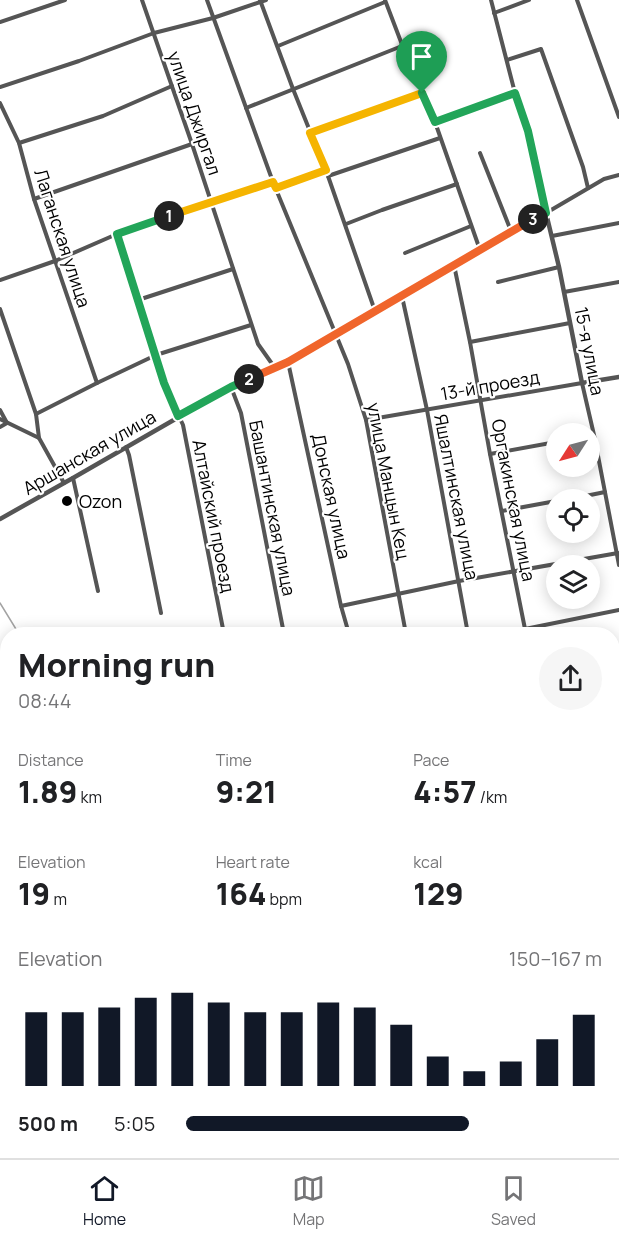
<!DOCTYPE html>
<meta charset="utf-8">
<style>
:root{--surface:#fff;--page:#f6f6f6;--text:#202124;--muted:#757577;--line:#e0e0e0;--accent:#111827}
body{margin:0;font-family:Manrope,sans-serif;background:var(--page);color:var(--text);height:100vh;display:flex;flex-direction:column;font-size:22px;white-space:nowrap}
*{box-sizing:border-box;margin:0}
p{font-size:20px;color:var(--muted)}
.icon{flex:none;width:33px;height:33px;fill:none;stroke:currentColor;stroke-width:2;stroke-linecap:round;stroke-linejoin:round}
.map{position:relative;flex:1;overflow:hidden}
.panel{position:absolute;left:0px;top:627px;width:620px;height:531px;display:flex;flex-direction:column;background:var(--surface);border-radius:24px 24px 0 0;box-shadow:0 3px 15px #0003}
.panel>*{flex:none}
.needle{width:39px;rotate:234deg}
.controls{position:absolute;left:546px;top:423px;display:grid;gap:12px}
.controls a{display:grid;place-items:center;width:54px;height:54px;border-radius:50%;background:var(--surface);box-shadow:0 3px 15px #0003;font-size:30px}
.pin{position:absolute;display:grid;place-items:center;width:51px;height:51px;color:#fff;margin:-62px -26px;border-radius:50% 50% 50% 0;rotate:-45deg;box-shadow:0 0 6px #0007}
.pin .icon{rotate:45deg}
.km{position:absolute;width:30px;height:30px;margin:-15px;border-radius:50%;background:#222;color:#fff;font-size:16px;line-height:30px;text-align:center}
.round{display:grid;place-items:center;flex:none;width:63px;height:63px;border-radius:32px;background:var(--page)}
.headline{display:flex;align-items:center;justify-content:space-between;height:102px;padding:0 18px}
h1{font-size:33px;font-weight:800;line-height:45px}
.figures{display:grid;grid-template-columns:repeat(3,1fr);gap:9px;height:102px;padding:6px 18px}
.figures div{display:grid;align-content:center}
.figures b{font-size:30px;font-weight:800}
.figures small{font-size:16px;font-weight:400}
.figures p{font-size:16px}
.chart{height:168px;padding:12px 18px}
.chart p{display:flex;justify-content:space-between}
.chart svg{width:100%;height:108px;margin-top:6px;stroke:var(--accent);stroke-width:6}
ul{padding:0 18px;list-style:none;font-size:20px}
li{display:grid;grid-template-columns:96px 72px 1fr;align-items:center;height:45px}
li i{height:15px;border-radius:8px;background:var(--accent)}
.tab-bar{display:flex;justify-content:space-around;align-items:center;height:84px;border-top:2px solid var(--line);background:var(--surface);font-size:16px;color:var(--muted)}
.tab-bar a{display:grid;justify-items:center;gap:3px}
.tab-bar .active{color:var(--accent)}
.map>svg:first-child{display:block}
.green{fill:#dcdcdc}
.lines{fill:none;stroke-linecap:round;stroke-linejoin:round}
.stream{stroke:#a3a3a3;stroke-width:1.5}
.minor{stroke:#555;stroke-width:4}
.tertiary{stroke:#555;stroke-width:4.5}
.split-1-casing{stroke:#fff;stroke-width:12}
.split-2-casing{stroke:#fff;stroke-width:12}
.split-3-casing{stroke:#fff;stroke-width:12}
.split-4-casing{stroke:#fff;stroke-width:12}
.split-1{stroke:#f5b400;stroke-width:8}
.split-2{stroke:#22a559;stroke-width:8}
.split-3{stroke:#f0652b;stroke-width:8}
.split-4{stroke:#22a559;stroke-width:8}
.poi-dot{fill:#000;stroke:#fff;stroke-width:2}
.labels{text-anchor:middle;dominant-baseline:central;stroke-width:4.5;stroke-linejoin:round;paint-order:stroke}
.street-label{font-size:18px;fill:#000;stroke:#fff}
.poi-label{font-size:18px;fill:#000;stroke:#fff;text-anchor:start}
</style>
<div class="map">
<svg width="619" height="1158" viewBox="0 0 619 1158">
<rect width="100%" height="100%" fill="#fff"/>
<path class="green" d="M55 1150H287L293 1158H53Z"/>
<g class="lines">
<path class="stream" d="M0 603 19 634"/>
<g class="minor">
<path d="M142 0 192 144 258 344 275 368"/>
<path d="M207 0 273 182 348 364 366 420 406 634"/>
<path d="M260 0 293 89 328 176 375 311"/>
<path d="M385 0 414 76 435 122 515 93"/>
<path d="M491 0 515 93 528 131 546 213 604 179 619 175"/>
<path d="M577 0 619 117"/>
<path d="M494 13 529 0"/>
<path d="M0 22 65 0"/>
<path d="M278 46 385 2"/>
<path d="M507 60 541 49 583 167 588 188"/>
<path d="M0 87 79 61 154 33 213 18 266 0"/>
<path d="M0 103 19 143 34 199 97 383"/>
<path d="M246 108 402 46"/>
<path d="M435 122 480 250"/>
<path d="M311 133 422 93"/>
<path d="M19 143 103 116 172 86"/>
<path d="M480 153 511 231"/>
<path d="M328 176 440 138"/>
<path d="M276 188 326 169"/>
<path d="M34 199 192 144"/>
<path d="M346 224 382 210 457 184"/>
<path d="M117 234 164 383 183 425 224 634"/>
<path d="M552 236 619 223"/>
<path d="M405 253 471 226"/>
<path d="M454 265 470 342 490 454 526 634"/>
<path d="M0 280 55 261 117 234 211 201 273 182"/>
<path d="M498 282 559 267"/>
<path d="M564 292 619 282"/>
<path d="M401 296 403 301 427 410 468 634"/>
<path d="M138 300 233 269"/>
<path d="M0 309 36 414 39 438 64 483"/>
<path d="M470 342 570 323"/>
<path d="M288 362 341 606 349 634"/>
<path d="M231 387 241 413 284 634"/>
<path d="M0 410 7 423 0 427"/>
<path d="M36 414 97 383 156 355 251 325"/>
<path d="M0 419 39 438"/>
<path d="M366 420 582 383 594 435 619 565"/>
<path d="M126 447 129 455 161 613"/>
<path d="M490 454 556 442"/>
<path d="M73 478 98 591"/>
<path d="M566 500 605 492"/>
<path d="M502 511 556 501"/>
<path d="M341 606 459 581 618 553"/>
<path d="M525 629 619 610"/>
<path d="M612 666 619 664"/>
<path d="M0 691 8 703"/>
<path d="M612 726 619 724"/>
<path d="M612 803 619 842"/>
<path d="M0 816 8 831"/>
<path d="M612 880 619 876"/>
<path d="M0 881 8 874"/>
<path d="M0 899 8 907"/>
<path d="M0 942 8 938"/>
<path d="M612 946 619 941"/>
<path d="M0 998 8 994"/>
<path d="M0 1042 3 1049 8 1048"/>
<path d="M33 1158 39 1150"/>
</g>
<g class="tertiary">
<path d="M0 519 73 478 231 387 288 362 511 231 546 213 559 267 582 383 619 377"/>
<path d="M0 1156 1 1158"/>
</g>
</g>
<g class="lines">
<g class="split-1-casing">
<path id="split-1" d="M169 216 273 182 276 188 326 170 310 133 422 93"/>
</g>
<g class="split-2-casing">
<path id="split-2" d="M169 216 117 234 164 383 178 416 231 387 249 379"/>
</g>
<g class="split-3-casing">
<path id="split-3" d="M249 379 288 362 533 219"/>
</g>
<g class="split-4-casing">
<path id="split-4" d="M422 93 435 122 515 93 528 131 546 213 533 219"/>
</g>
<use href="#split-1" class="split-1"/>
<use href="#split-2" class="split-2"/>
<use href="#split-3" class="split-3"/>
<use href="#split-4" class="split-4"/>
</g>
<circle class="poi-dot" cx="67" cy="501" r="6"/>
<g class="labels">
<g class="street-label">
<text transform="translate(195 113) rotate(71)">улица Джиргал</text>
<text transform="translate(63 238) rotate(72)">Лаганская улица</text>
<text transform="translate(590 351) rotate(79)">15-я улица</text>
<text transform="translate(490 385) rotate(-10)">13-й проезд</text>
<text transform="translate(89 452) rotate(-30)">Аршанская улица</text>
<text transform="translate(389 481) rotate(79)">улица Манцын Кец</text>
<text transform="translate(332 496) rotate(78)">Донская улица</text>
<text transform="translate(457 497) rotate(79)">Яшалтинская улица</text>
<text transform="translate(514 500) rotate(79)">Оргакинская улица</text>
<text transform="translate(273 508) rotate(79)">Башантинская улица</text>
<text transform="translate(214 516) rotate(79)">Алтайский проезд</text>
</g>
<g class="poi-label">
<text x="79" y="501">Ozon</text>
</g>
</g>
</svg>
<div class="controls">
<a><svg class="needle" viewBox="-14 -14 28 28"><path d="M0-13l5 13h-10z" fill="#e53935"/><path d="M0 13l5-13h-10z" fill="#757577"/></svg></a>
<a><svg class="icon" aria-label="locate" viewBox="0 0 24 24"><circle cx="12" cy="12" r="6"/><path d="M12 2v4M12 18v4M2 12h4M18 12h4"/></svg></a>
<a><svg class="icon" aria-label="layers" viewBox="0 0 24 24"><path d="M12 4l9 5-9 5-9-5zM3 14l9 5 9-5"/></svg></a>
</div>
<div class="pin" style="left:422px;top:93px;background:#1e9e55"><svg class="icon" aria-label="arrive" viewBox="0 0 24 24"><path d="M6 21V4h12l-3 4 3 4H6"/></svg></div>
<b class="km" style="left:169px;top:216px">1</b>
<b class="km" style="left:249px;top:379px">2</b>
<b class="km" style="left:533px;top:219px">3</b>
<section class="panel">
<div class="headline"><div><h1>Morning run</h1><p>08:44</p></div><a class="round"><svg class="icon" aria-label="share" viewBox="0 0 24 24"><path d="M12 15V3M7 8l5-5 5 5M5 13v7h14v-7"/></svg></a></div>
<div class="figures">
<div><p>Distance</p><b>1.89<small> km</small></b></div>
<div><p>Time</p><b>9:21</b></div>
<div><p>Pace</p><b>4:57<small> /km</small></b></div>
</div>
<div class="figures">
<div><p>Elevation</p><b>19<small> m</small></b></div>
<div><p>Heart rate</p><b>164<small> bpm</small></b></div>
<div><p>kcal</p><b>129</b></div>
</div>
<div class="chart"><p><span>Elevation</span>150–167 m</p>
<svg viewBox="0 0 160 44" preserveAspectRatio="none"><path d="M5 44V14M15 44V14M25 44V12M35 44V8M45 44V6M55 44V10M65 44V14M75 44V14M85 44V10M95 44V12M105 44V19M115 44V32M125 44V38M135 44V34M145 44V25M155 44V15"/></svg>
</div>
<ul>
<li><b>500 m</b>5:05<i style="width:68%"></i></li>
</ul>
</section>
</div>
<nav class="tab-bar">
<a class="active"><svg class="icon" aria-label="home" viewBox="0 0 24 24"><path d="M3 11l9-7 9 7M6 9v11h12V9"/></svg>Home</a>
<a><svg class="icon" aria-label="map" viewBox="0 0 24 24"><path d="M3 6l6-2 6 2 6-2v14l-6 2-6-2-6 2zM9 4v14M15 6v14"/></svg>Map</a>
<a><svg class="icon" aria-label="saved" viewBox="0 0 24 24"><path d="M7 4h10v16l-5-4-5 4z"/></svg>Saved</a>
</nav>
